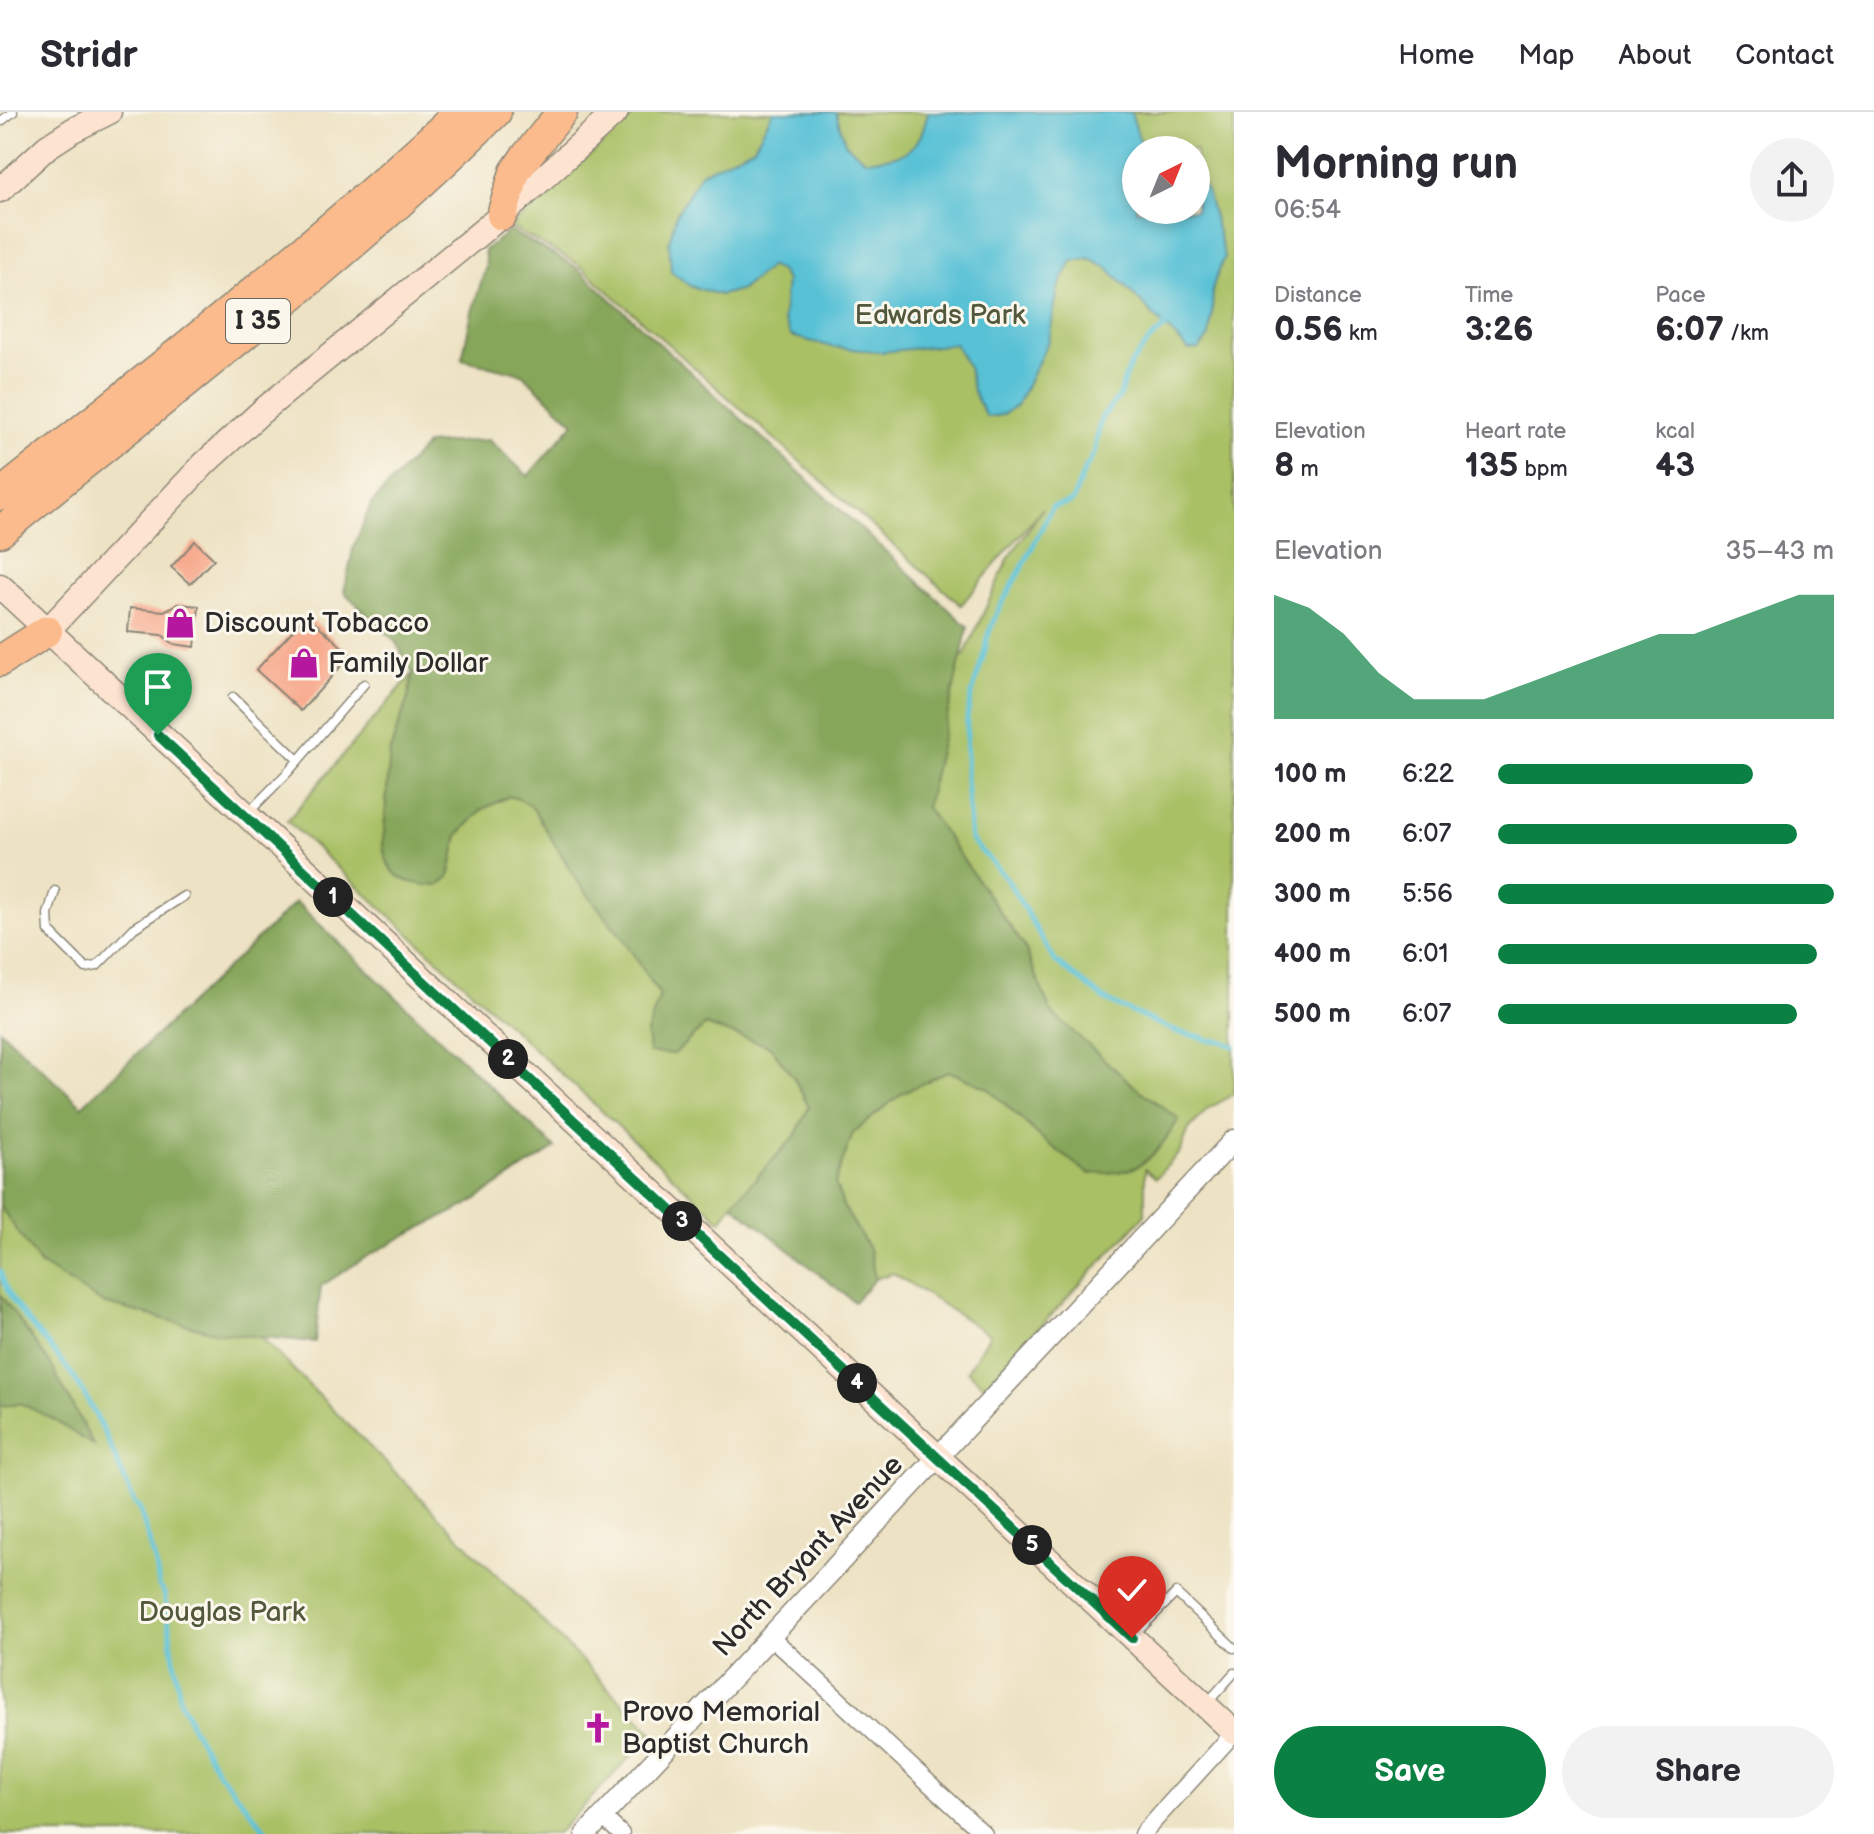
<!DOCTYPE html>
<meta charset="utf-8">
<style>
:root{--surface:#fff;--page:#f2f2f3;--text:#2b2b33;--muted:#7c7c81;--line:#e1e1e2;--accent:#0b8043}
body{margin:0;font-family:"Balsamiq Sans",sans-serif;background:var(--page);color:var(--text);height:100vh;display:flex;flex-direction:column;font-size:30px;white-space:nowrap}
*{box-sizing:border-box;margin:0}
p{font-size:26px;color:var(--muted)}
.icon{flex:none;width:44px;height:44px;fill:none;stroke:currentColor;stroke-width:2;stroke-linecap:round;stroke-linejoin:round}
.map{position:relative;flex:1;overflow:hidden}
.details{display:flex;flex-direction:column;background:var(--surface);width:640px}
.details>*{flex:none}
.needle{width:52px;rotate:43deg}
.tools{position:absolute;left:1122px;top:24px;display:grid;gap:16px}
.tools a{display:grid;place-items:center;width:88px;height:88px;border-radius:50%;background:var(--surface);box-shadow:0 4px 12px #0003;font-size:40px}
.pin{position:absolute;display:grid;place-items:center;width:68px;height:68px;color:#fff;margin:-82px -34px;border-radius:50% 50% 50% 0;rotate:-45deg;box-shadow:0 0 8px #0007}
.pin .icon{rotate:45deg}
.km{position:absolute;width:40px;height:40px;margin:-20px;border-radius:50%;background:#222;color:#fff;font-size:22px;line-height:40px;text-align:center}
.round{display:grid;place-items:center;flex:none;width:84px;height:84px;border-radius:42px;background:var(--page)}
.headline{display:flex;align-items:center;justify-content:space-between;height:136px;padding:0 40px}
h1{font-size:44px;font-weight:600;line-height:60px}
.stats{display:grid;grid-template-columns:repeat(3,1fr);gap:12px;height:136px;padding:8px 40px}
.stats div{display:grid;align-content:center}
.stats b{font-size:34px;font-weight:600}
.stats small{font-size:22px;font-weight:400}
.stats p{font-size:22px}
.chart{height:224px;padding:16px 40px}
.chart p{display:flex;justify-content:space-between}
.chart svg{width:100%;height:144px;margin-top:8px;fill:var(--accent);opacity:.7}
.action{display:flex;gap:16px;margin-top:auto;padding:16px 40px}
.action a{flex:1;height:92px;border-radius:48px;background:var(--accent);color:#fff;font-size:32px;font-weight:600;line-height:92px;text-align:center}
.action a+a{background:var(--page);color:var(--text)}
ul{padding:0 40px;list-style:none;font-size:26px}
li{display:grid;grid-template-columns:128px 96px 1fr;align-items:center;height:60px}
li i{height:20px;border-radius:10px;background:var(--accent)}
header{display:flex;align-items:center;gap:48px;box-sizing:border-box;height:112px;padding:0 40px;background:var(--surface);border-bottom:2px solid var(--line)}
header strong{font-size:38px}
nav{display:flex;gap:44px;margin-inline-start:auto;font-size:28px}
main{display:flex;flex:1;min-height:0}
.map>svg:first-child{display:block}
.green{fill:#a9c065;stroke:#6a7648;stroke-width:2;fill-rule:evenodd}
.forest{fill:#86a65a;stroke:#586842;stroke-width:2}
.water{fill:#59c1d6;stroke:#427680;stroke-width:2}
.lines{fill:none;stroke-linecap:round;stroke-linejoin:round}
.stream{stroke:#59c1d6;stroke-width:5}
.building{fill:#f7a78a}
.service-casing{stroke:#8c8677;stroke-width:11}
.minor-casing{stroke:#8c8677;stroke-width:19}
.tertiary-casing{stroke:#8c8677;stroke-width:23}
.secondary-casing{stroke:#8c8677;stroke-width:27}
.motorway-casing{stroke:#8c8677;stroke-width:33}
.service{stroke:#fff;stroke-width:8}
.minor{stroke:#fff;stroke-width:16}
.tertiary{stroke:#fff;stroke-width:20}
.secondary{stroke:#fde4d1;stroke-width:24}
.motorway{stroke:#fbbb8c;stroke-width:30}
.route-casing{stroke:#fff;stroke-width:16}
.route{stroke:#0b8043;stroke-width:10}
.labels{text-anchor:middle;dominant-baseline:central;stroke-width:6;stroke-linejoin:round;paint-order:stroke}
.shield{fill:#fbf7ec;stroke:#696865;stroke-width:2}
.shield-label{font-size:26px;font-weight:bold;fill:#2b2b2b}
.park-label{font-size:28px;fill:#51583c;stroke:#fbf7ec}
.poi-label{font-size:28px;fill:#2b2b2b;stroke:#fbf7ec;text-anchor:start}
.street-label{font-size:28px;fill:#2b2b2b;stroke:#fbf7ec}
</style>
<header>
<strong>Stridr</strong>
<nav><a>Home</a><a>Map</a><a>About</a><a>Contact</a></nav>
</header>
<main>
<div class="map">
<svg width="1234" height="1722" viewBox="0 0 1234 1722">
<rect width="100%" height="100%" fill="#fbf7ec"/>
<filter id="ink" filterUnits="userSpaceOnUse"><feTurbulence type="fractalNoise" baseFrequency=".0125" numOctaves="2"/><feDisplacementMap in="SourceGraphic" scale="16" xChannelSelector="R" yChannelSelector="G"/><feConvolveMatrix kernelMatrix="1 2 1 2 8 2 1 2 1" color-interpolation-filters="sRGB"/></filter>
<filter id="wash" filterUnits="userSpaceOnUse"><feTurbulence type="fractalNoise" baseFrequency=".006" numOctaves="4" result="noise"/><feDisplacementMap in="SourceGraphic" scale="32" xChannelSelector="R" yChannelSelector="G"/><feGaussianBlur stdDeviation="1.8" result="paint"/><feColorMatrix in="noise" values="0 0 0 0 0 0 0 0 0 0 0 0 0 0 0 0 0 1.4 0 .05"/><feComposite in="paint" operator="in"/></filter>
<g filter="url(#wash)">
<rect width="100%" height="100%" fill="#ede2c3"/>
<g class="green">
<path d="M637 0H1234V982L1208 997 1189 1017 1180 1040 1156 1066 1145 1057V1103L985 1274 967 1259 990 1223 893 1161 875 1167 869 1137 843 1094 835 1071 853 1021 902 981 948 959 988 976 1046 1030 1012 990 876 542 964 544 1007 449 1043 396 961 493 578 152 510 115ZM1136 38H1196V98H1136Z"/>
<path d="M413 561 408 586 390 639 383 734 449 765 458 723 481 698 509 684 521 688 532 695 579 771 624 828 660 884 647 921 674 942 705 913 770 934 794 966 809 995 795 1024 732 1092 721 1109 287 709Z"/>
<path d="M0 961 653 1621 557 1722H0Z"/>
</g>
<g class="forest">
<path d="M510 119 576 155 968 515 926 695 1024 834 1051 900 1135 975 1179 1007C1167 1026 1151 1052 1128 1058 1116 1061 1102 1061 1089 1062L1046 1030 988 976 949 959 902 981 853 1021 835 1071 843 1094 869 1137 875 1167 854 1190 732 1092 795 1024 809 995 794 966 770 934 705 913 674 942 649 941 647 921 660 883 624 828 579 771 532 695 521 688 509 684 481 698 458 723 449 765 438 774C408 772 388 768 383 734L390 639 408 586 413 561 395 529 344 480 353 437 371 392 427 332 489 328 528 364 574 311 522 262 462 247 472 200 486 154 484 138Z"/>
<path d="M296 790 555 1036 466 1094 406 1123 363 1147 321 1174 315 1230 218 1221 103 1191 40 1152 0 1094V918L82 994Z"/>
<path d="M0 1182 51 1253 94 1334 51 1306 20 1291 0 1294Z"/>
</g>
<path class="water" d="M773 0H836L845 31 865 48C905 45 919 42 928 0H1131L1142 36 1145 38H1136V98H1196V64L1207 79 1224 144 1213 174 1212 203 1209 224 1199 237 1189 238 1165 215 1107 155 1089 146 1072 149 1058 176 1049 228 1017 293 1002 303 986 305 973 279 968 255 955 232 882 240 832 235 791 224 783 207 786 168 780 159 770 154 741 178 720 183 690 174 671 159 669 130 676 103 701 61 754 35Z"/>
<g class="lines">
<g class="stream">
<path d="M1165 215 1149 229 1131 252 1126 262 1119 285 1101 306 1094 342 1084 359 1072 390 1052 395 1023 454 997 500 987 526 985 538 971 585 967 606 966 667 971 728 1007 767 1055 849 1103 886 1118 894 1177 920 1202 925 1207 928 1221 929 1234 934"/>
<path d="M0 1159C10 1198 47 1228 70 1260 98 1300 116 1347 135 1392L139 1394 156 1453 159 1474 164 1481 180 1587 193 1617 218 1660 269 1722"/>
</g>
</g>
<g id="blocks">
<g class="building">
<path d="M195 429 214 447 190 472 171 455Z"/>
<path d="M178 492 199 494 195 535 174 532 162 523 128 520 130 496 164 499Z"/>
<path d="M307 503 351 543 301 599 256 558Z"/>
</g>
</g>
</g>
<g filter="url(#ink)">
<use href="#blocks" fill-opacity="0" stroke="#8c8677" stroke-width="2"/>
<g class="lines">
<g class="service-casing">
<g id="service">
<path d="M0 10 13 0"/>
<path d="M233 585 298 648"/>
<path d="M249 700 289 659 364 572"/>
<path d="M55 779 48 802 49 819 86 856 97 854 134 816 184 784"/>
<path d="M1135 1522 1176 1481 1234 1536"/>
<path d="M1208 1590 1234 1561"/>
</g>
</g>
<g class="minor-casing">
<g id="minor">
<path d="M771 1525 984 1722"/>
<path d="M603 1705 621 1722"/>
<path d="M1142 1722 1234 1621"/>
</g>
</g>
<g class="tertiary-casing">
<path id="tertiary" d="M586 1722 1234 1028"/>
</g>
<g class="secondary-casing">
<g id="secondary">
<path d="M0 78 47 35 73 18 109 0"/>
<path d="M0 474 1234 1620"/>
<path d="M47 519 205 351 261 300 502 103 616 0"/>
</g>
</g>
<g class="motorway-casing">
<g id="motorway">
<path d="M502 103 515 60 524 47 562 0"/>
<path d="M0 383C156 258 314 137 460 0"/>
<path d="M0 420C167 283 342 152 496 0"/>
<path d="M0 549 47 519"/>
</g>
</g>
<use href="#service" class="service"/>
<use href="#minor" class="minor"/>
<use href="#tertiary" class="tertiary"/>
<use href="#secondary" class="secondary"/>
<use href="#motorway" class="motorway"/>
</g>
</g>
<g class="lines" filter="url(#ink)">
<g class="route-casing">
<path id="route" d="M158 623 1132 1526"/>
</g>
<use href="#route" class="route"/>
</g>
<defs>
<g id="shop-bare" transform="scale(2.4)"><path d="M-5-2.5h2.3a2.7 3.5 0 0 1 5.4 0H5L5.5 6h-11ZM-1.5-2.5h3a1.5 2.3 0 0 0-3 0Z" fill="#b5179e" stroke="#fbf7ec" stroke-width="2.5" paint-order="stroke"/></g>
<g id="church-bare" transform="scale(2.4)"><path d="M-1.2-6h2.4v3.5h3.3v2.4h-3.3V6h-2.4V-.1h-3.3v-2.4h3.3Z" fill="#b5179e" stroke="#fbf7ec" stroke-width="2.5" paint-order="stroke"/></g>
</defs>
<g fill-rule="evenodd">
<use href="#shop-bare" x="180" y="511"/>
<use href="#shop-bare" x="304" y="551"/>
<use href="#church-bare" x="598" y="1616"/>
</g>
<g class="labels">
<rect class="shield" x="226" y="187" width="64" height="44" rx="6"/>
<g class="shield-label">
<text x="258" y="209">I 35</text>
</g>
<g class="park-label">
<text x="940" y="203">Edwards Park</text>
<text x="222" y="1500">Douglas Park</text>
</g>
<g class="poi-label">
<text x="204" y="511">Discount Tobacco</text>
<text x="328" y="551">Family Dollar</text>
<text x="622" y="1600">Provo Memorial<tspan x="622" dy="32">Baptist Church</tspan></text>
</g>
<g class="street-label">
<text transform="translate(808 1444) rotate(-47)">North Bryant Avenue</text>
</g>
</g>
</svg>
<div class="tools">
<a><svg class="needle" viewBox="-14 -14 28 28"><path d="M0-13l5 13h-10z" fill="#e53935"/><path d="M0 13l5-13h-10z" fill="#7c7c81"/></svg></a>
</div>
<div class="pin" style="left:158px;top:623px;background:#1e9e55"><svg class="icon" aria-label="arrive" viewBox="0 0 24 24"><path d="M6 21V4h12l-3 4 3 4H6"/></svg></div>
<div class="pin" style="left:1132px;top:1526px;background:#d93025"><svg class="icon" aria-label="check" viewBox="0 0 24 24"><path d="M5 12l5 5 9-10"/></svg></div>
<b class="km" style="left:333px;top:785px">1</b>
<b class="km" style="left:508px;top:947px">2</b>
<b class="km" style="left:682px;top:1109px">3</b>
<b class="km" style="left:857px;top:1271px">4</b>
<b class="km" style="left:1032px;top:1433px">5</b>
</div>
<section class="details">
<div class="headline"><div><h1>Morning run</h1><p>06:54</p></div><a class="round"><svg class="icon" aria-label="share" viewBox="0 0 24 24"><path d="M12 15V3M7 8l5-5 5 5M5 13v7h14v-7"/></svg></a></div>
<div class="stats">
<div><p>Distance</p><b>0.56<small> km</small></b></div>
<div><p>Time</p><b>3:26</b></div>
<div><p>Pace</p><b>6:07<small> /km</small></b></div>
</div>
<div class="stats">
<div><p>Elevation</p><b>8<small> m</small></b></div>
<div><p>Heart rate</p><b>135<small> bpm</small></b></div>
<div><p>kcal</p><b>43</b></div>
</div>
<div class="chart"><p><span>Elevation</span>35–43 m</p>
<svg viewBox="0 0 160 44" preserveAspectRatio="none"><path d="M0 44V6L10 10L20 18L30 30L40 38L50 38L60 38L70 34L80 30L90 26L100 22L110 18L120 18L130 14L140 10L150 6L160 6V44z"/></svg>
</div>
<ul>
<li><b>100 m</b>6:22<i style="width:76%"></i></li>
<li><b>200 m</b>6:07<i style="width:89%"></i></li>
<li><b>300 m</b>5:56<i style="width:100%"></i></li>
<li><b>400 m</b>6:01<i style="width:95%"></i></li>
<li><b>500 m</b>6:07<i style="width:89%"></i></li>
</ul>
<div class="action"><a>Save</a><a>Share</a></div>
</section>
</main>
